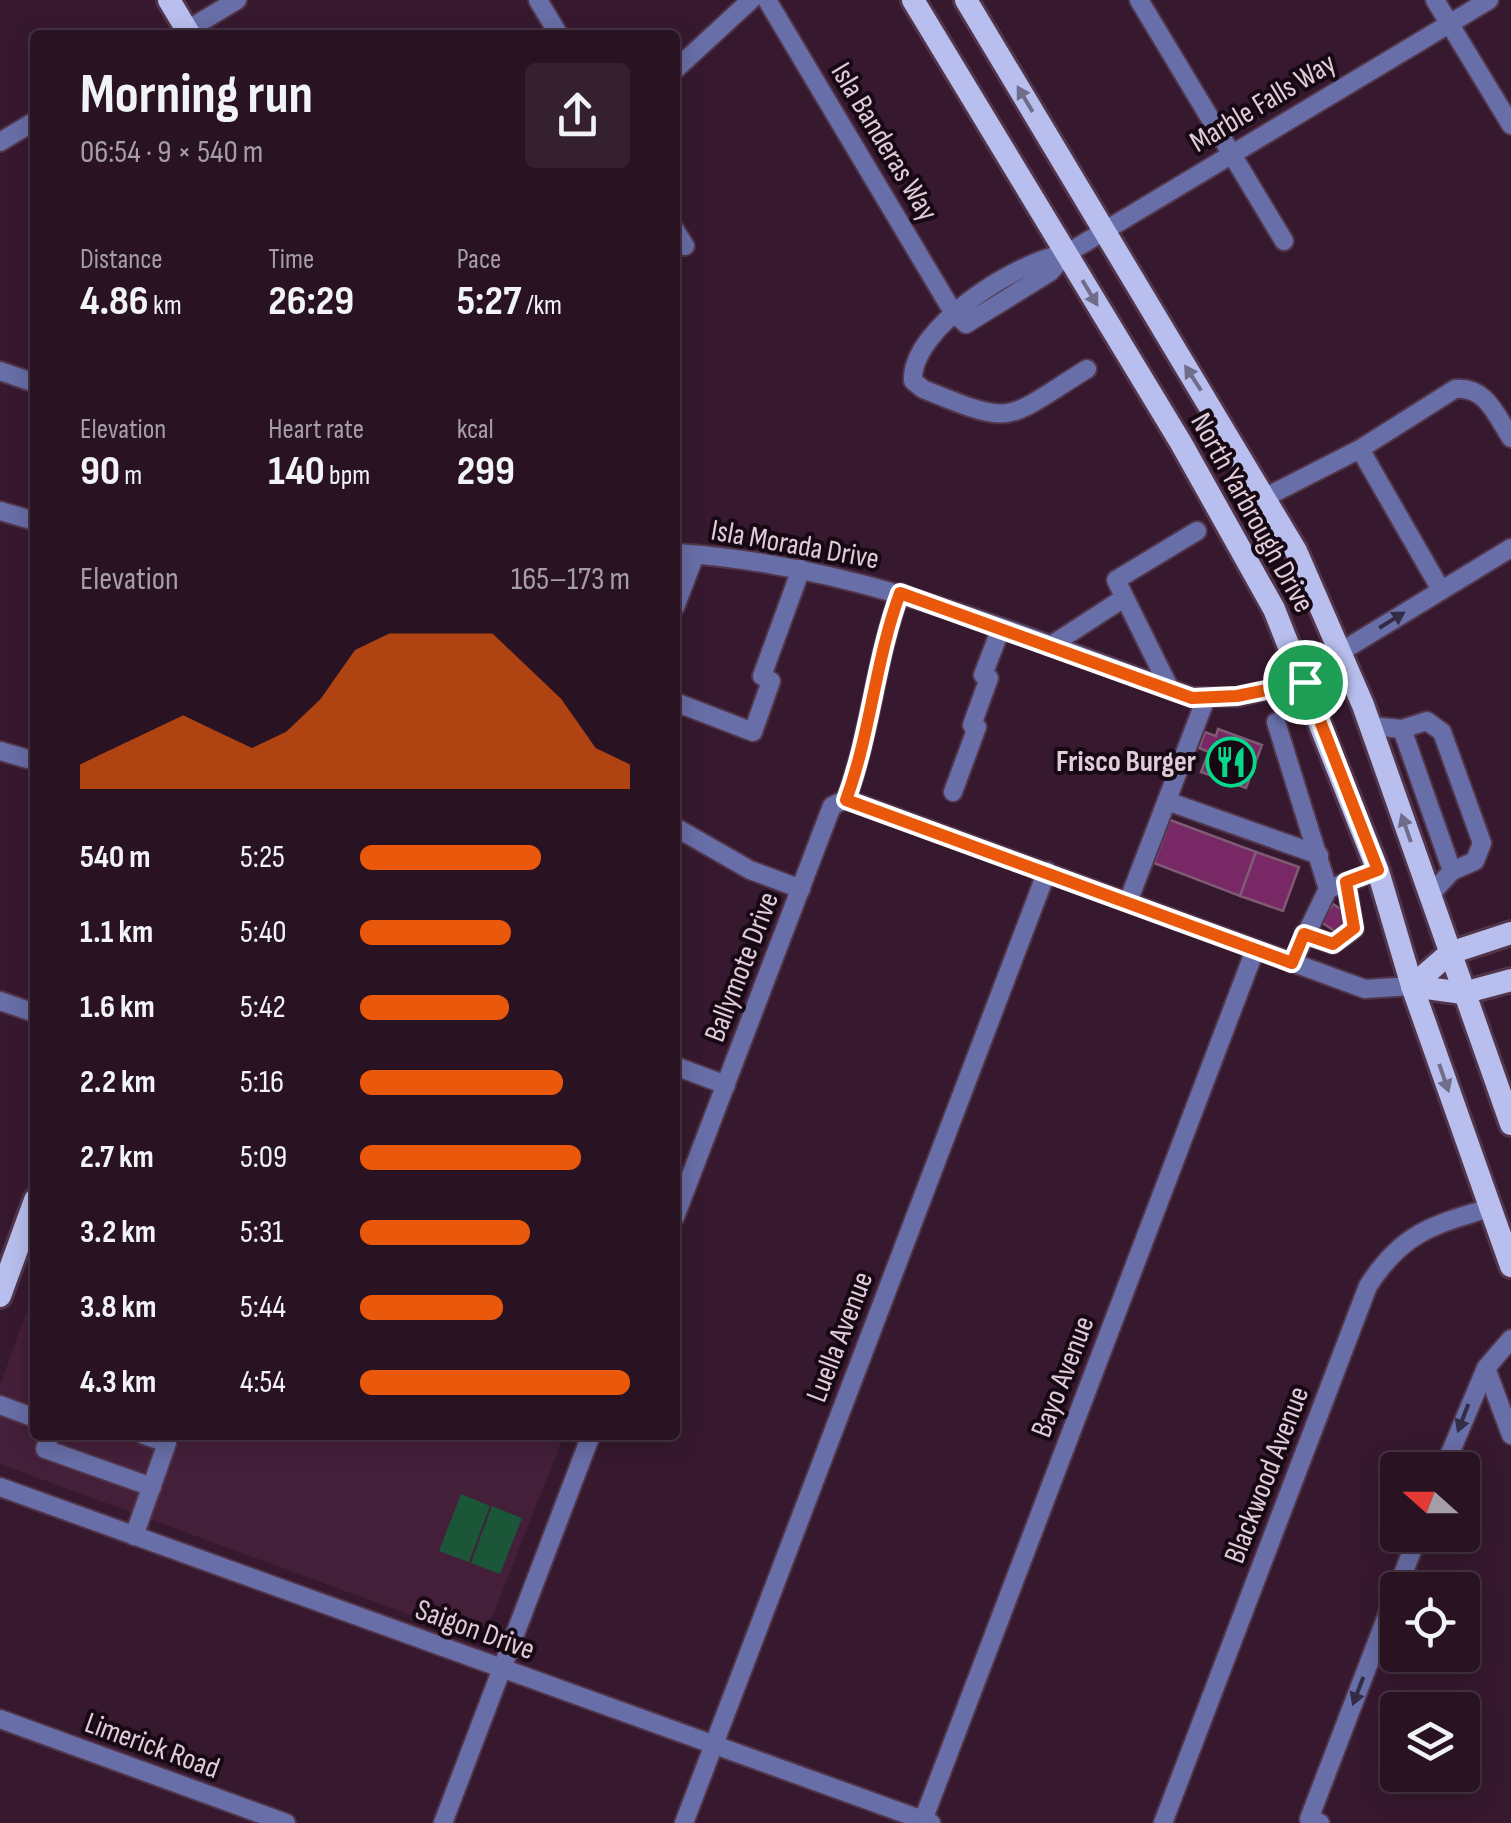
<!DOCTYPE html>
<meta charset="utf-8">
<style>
:root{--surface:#291323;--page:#352030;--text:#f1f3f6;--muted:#a59ea6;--line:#453241;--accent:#ea580c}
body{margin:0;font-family:"Sofia Sans Condensed",sans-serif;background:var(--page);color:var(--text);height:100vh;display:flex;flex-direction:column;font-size:38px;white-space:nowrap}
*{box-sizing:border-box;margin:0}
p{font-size:32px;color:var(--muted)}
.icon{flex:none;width:55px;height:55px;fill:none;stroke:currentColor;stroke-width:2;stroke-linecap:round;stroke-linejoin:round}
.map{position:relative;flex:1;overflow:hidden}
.side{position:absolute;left:30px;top:30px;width:650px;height:1410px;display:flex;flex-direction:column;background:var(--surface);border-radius:10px;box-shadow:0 5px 25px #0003,0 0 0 2px var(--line)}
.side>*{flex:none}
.needle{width:65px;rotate:291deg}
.tools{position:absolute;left:1380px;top:1452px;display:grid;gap:20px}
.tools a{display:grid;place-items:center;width:100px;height:100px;border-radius:10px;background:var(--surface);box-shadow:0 5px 25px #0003,0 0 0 2px var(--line);font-size:50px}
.pin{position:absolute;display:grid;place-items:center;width:85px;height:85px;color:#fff;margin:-42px;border:5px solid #fff;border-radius:50%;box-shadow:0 2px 10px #0007}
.round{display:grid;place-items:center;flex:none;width:105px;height:105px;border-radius:10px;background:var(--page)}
.summary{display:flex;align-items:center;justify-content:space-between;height:170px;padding:0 50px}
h1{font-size:55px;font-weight:700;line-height:75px}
.stats{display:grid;grid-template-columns:repeat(3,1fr);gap:15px;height:170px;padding:10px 50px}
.stats div{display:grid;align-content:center}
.stats b{font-size:42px;font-weight:700}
.stats small{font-size:28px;font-weight:400}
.stats p{font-size:28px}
.chart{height:280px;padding:20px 50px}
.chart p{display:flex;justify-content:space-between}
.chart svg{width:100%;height:180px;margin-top:10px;fill:var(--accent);opacity:.7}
ul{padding:0 50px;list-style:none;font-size:32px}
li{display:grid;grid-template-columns:160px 120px 1fr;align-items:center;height:75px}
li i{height:25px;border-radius:12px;background:var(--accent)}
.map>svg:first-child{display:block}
.built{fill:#441f3a}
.green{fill:#1b5639}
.building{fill:#792866;stroke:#7e5a73;stroke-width:2.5}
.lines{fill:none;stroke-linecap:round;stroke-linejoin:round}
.minor-casing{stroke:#52354a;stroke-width:22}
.major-casing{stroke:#52354a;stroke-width:28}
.minor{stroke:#686ea7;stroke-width:18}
.major{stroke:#b8bfee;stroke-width:22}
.oneway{fill:#706d8b}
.oneway2{fill:#332c47}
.route-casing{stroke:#fff;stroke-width:20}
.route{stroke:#ea580c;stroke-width:12}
.labels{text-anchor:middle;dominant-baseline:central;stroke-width:8;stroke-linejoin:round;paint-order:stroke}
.street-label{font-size:30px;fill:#e0cbd9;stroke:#170913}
.poi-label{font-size:30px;font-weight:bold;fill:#e0cbd9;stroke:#170913;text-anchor:end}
</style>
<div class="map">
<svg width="1511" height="1823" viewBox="0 0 1511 1823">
<rect width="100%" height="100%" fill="#37192f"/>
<path class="built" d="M35 1289V1435H564L486 1633 465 1635 0 1464V1385Z"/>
<g class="green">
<path d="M461 1494 490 1506 469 1562 439 1551Z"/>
<path d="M492 1506 522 1518 500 1574 471 1563Z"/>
</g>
<g class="building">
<path d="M1218 729 1262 745 1246 788 1201 772 1209 752 1199 748 1205 732 1216 736Z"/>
<path d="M1170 820 1256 852 1240 896 1154 863Z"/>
<path d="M1256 852 1299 867 1283 911 1240 896Z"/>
<path d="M1333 904 1351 916 1339 934 1321 922Z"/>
</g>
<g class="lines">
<g class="minor-casing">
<g id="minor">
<path d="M538 0 559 35"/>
<path d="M767 0 953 312 966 324 1050 272 1066 254 1489 0"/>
<path d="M1139 0 1284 241"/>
<path d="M1435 0 1511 125"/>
<path d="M179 35 237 0"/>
<path d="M675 70 751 0"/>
<path d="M0 142 35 121"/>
<path d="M675 230 685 246"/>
<path d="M1066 254C1020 259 910 328 913 381L923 389C1016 427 1003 421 1087 369"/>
<path d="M0 371 35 383"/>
<path d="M1360 449 1441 590"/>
<path d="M1266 497 1360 449 1455 389C1486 386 1496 415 1511 438"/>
<path d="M0 511 35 521"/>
<path d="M675 553C857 564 1023 636 1193 697H1237L1305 682"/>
<path d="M675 607 695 555"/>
<path d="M1050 646 1124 598"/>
<path d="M1342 651 1511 548"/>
<path d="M1170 689 1116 580 1197 531"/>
<path d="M675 702 753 732 771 681 762 676 801 569"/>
<path d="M1276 722 1328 889"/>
<path d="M1371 726 1402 729 1452 871 1430 895"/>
<path d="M1402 729 1427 721 1442 732 1482 843 1475 861 1452 871"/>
<path d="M0 751 28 759"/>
<path d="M953 792 977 727 972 725 989 678 983 675 1001 628"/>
<path d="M846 799 1365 989 1412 986"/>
<path d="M846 799C871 732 875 661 900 593"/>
<path d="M1167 801 1319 855"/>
<path d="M675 827 750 870 801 889"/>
<path d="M1128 902 1206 698"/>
<path d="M1304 934 1333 944 1354 929 1346 882"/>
<path d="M1292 963 1328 889 1378 871"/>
<path d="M0 1001 35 1013"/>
<path d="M675 1066 726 1085"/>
<path d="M675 1217 832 806 846 799"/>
<path d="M1486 1368 1511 1339"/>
<path d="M0 1405 35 1418"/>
<path d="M50 1435 45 1449 152 1487"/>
<path d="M1443 1470 1486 1368 1511 1435"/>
<path d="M0 1487 931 1823"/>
<path d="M134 1536 167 1443 144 1435"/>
<path d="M0 1719 286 1823"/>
<path d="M443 1823 591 1435"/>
<path d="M684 1823 1047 871"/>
<path d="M922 1823 1255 950"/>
<path d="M1163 1823 1368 1286C1402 1233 1432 1225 1490 1208"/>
<path d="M1320 1823 1309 1819 1418 1535"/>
</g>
</g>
<g class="major-casing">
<g id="major">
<path d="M169 0 190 35"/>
<path d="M913 0 1181 443 1274 609 1378 871 1412 986 1511 1266"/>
<path d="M966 0 1296 551 1363 705 1511 1124"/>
<path d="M1412 986 1450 953 1511 933"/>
<path d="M1412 986 1463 993 1511 980"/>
<path d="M0 1296 35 1200"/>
</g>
</g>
<use href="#minor" class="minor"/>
<use href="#major" class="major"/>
</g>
<defs><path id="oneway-solid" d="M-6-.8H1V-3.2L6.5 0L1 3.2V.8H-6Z" transform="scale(2.5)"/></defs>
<g class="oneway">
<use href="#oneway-solid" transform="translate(1025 99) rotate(-121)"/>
<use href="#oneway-solid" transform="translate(1090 293) rotate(59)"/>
<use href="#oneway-solid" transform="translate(1193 378) rotate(-123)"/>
<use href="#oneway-solid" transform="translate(1406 828) rotate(-109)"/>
<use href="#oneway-solid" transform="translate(1444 1078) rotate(71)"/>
</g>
<g class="oneway2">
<use href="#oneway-solid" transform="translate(1392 620) rotate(-32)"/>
<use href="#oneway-solid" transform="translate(1463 1418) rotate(111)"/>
<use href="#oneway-solid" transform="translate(1358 1691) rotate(111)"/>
</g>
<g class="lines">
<g class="route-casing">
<path id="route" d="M900 593 1192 698 1237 696 1305 682 1378 870 1346 882 1354 928 1333 944 1304 934 1292 963 846 800C871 732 875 661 900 593Z"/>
</g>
<use href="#route" class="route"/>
</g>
<defs>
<g id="restaurant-ring" transform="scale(2.5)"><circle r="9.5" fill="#170913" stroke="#07d98b" stroke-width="1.5"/><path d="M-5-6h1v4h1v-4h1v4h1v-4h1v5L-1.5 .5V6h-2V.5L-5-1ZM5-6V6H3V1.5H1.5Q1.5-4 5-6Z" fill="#07d98b"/></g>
</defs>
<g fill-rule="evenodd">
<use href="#restaurant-ring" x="1231" y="762"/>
</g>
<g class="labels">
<g class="street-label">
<text transform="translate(1263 103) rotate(-31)">Marble Falls Way</text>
<text transform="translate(884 142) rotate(59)">Isla Banderas Way</text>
<text transform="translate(1252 513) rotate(61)">North Yarbrough Drive</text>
<text transform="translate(795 545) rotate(10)">Isla Morada Drive</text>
<text transform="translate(742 967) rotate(-69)">Ballymote Drive</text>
<text transform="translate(840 1337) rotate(-69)">Luella Avenue</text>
<text transform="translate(1063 1377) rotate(-69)">Bayo Avenue</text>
<text transform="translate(1267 1475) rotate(-69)">Blackwood Avenue</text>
<text transform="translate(475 1630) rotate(20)">Saigon Drive</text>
<text transform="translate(152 1746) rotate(20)">Limerick Road</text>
</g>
<g class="poi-label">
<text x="1196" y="762">Frisco Burger</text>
</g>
</g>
</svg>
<div class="tools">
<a><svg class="needle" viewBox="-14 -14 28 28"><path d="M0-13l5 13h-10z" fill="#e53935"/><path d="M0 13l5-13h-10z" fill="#a59ea6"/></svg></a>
<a><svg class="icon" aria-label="locate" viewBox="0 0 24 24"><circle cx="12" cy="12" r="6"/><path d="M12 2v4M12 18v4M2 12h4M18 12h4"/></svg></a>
<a><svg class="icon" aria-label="layers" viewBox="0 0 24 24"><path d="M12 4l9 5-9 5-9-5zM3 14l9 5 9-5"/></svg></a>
</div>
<div class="pin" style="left:1305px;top:682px;background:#1e9e55"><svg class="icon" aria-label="arrive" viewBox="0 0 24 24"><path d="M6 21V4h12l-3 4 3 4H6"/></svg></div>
<section class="side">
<div class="summary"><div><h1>Morning run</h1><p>06:54 · 9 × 540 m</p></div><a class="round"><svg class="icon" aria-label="share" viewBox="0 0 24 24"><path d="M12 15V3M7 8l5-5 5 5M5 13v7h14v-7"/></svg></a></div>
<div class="stats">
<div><p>Distance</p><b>4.86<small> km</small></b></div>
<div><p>Time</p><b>26:29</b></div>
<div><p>Pace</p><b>5:27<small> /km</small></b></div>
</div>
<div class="stats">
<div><p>Elevation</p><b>90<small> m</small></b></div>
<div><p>Heart rate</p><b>140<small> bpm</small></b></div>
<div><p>kcal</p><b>299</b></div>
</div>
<div class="chart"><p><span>Elevation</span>165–173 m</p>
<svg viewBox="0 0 160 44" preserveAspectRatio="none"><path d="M0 44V38L10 34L20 30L30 26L40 30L50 34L60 30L70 22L80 10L90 6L100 6L110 6L120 6L130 14L140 22L150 34L160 38V44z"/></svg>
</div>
<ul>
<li><b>540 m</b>5:25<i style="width:67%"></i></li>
<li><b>1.1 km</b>5:40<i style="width:56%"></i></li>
<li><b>1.6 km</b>5:42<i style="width:55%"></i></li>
<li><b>2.2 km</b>5:16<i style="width:75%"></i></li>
<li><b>2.7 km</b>5:09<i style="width:82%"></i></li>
<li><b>3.2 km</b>5:31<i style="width:63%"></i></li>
<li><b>3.8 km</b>5:44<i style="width:53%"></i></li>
<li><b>4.3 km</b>4:54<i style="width:100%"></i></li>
</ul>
</section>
</div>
